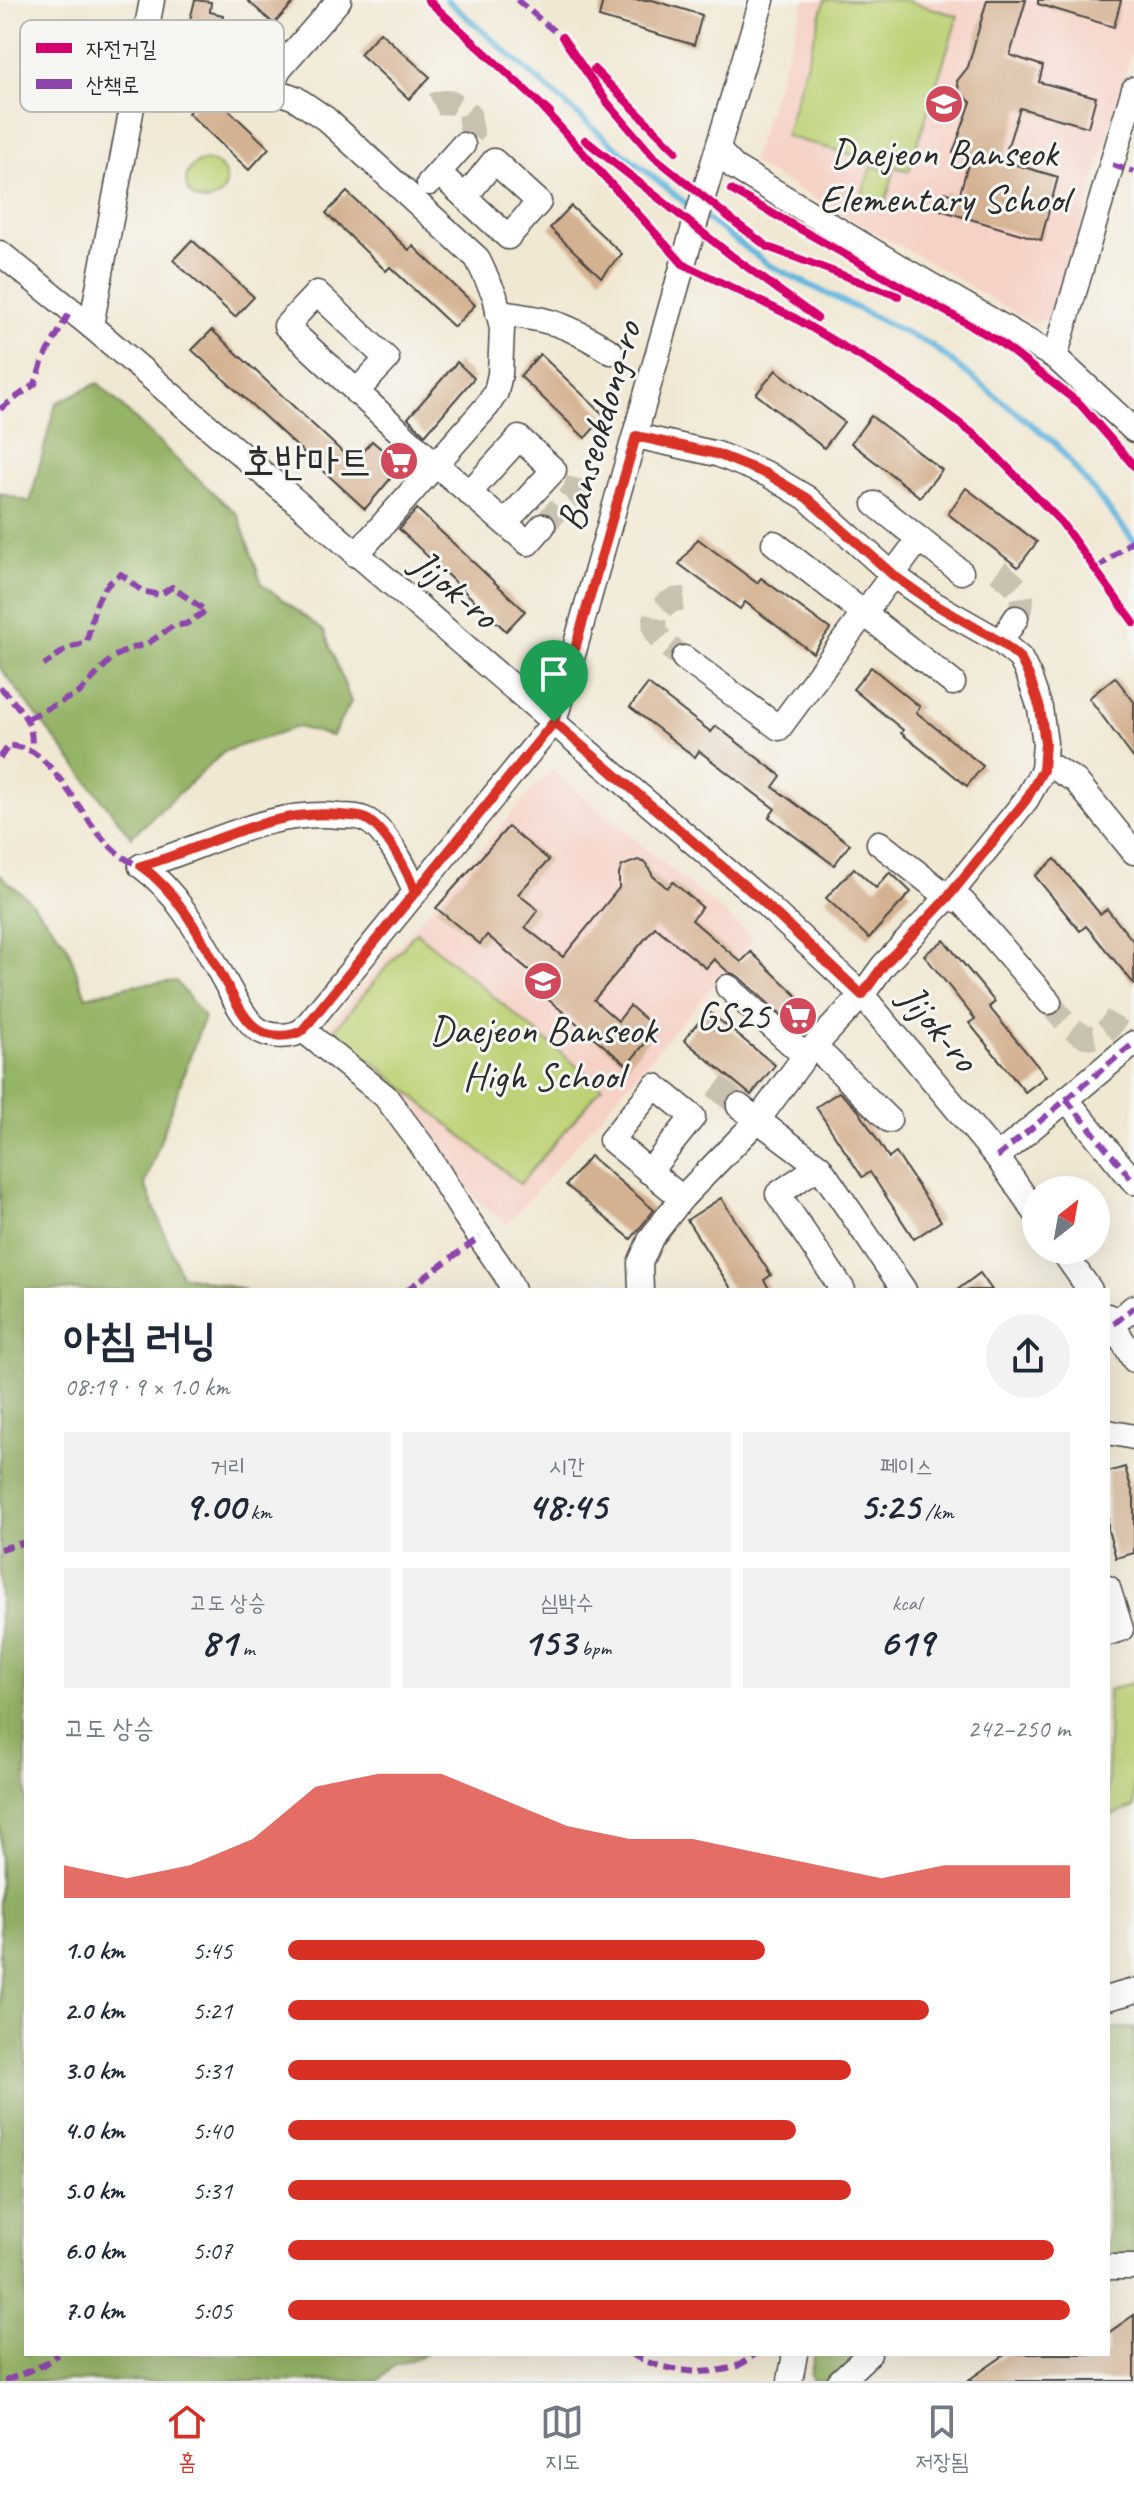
<!DOCTYPE html>
<html lang="ko">
<meta charset="utf-8">
<style>
:root{--surface:#fff;--page:#f2f2f3;--text:#1f2937;--muted:#747a83;--line:#e0e1e3;--accent:#d93025}
body{margin:0;font-family:Caveat,"Poor Story",sans-serif;background:var(--page);color:var(--text);height:100vh;display:flex;flex-direction:column;font-size:30px;white-space:nowrap}
*{box-sizing:border-box;margin:0}
p{font-size:26px;color:var(--muted)}
.icon{flex:none;width:44px;height:44px;fill:none;stroke:currentColor;stroke-width:2;stroke-linecap:round;stroke-linejoin:round}
.map{position:relative;flex:1;overflow:hidden}
.panel{position:absolute;left:24px;top:1288px;width:1086px;height:1068px;display:flex;flex-direction:column;background:var(--surface);border-radius:0px;box-shadow:0 8px 32px #0002}
.panel>*{flex:none}
.needle{width:52px;rotate:31deg}
.fabs{position:absolute;left:1022px;top:1176px;display:grid;gap:16px}
.fabs a{display:grid;place-items:center;width:88px;height:88px;border-radius:50%;background:var(--surface);box-shadow:0 8px 32px #0002;font-size:40px}
.pin{position:absolute;display:grid;place-items:center;width:68px;height:68px;color:#fff;margin:-82px -34px;border-radius:50% 50% 50% 0;rotate:-45deg;box-shadow:0 0 8px #0007}
.pin .icon{rotate:45deg}
.round{display:grid;place-items:center;flex:none;width:84px;height:84px;border-radius:42px;background:var(--page)}
.overview{display:flex;align-items:center;justify-content:space-between;height:136px;padding:0 40px}
h1{font-size:44px;font-weight:700;line-height:60px}
.figures{display:grid;grid-template-columns:repeat(3,1fr);gap:12px;height:136px;padding:8px 40px}
.figures div{display:grid;align-content:center;border-radius:0px;background:var(--page);text-align:center}
.figures b{font-size:40px;font-weight:700}
.figures small{font-size:22px;font-weight:400}
.figures p{font-size:22px}
.chart{height:224px;padding:16px 40px}
.chart p{display:flex;justify-content:space-between}
.chart svg{width:100%;height:144px;margin-top:8px;fill:var(--accent);opacity:.7}
ul{padding:0 40px;list-style:none;font-size:26px}
li{display:grid;grid-template-columns:128px 96px 1fr;align-items:center;height:60px}
li i{height:20px;border-radius:10px;background:var(--accent)}
.tabs{display:flex;justify-content:space-around;align-items:center;height:112px;border-top:2px solid var(--line);background:var(--surface);font-size:22px;color:var(--muted)}
.tabs a{display:grid;justify-items:center;gap:4px}
.tabs .selected{color:var(--accent)}
.map>svg:first-child{display:block}
.built{fill:#f6d1c6}
.green{fill:#bdd276;stroke:#747e50;stroke-width:2}
.forest{fill:#96b467;stroke:#607049;stroke-width:2}
.lines{fill:none;stroke-linecap:round;stroke-linejoin:round}
.stream{stroke:#62b6de;stroke-width:6}
.building{fill:#d4b190}
.minor-tunnel{stroke:#c9c2b1;stroke-width:24;stroke-dasharray:24 12;stroke-linecap:butt}
.minor-casing{stroke:#494744;stroke-width:27}
.minor{stroke:#fff;stroke-width:24}
.quiet{stroke:#8e44ad;stroke-width:6;stroke-dasharray:12 6;stroke-linecap:butt}
.cycleway-casing{stroke:#f6f6f2;stroke-width:13}
.cycleway{stroke:#d6006c;stroke-width:8}
.route-casing{stroke:#fff;stroke-width:16}
.route{stroke:#d93025;stroke-width:10}
.labels{text-anchor:middle;dominant-baseline:central;stroke-width:6;stroke-linejoin:round;paint-order:stroke}
.poi-label{font-size:40px;fill:#2b2b2b;stroke:#f6f6f2}
.street-label{font-size:40px;fill:#2b2b2b;stroke:#f6f6f2}
.key{fill:#f6f6f2;stroke:#b9b9b6;stroke-width:2}
.key-label{font-size:22px;fill:#2b2b2b}
</style>
<div class="map">
<svg width="1134" height="2381" viewBox="0 0 1134 2381">
<rect width="100%" height="100%" fill="#f6f6f2"/>
<filter id="ink" filterUnits="userSpaceOnUse"><feTurbulence type="fractalNoise" baseFrequency=".0125" numOctaves="2"/><feDisplacementMap in="SourceGraphic" scale="16" xChannelSelector="R" yChannelSelector="G"/><feConvolveMatrix kernelMatrix="1 2 1 2 8 2 1 2 1" color-interpolation-filters="sRGB"/></filter>
<filter id="wash" filterUnits="userSpaceOnUse"><feTurbulence type="fractalNoise" baseFrequency=".006" numOctaves="4" result="noise"/><feDisplacementMap in="SourceGraphic" scale="32" xChannelSelector="R" yChannelSelector="G"/><feGaussianBlur stdDeviation="1.8" result="paint"/><feColorMatrix in="noise" values="0 0 0 0 0 0 0 0 0 0 0 0 0 0 0 0 0 1.4 0 .05"/><feComposite in="paint" operator="in"/></filter>
<g filter="url(#wash)">
<rect width="100%" height="100%" fill="#f1e8d3"/>
<g class="built">
<path d="M805 0H1134V44L1054 319 1031 323 936 266 751 163Z"/>
<path d="M553 771 754 938 507 1225 477 1200 463 1183 419 1107 331 1031V1024L536 785Z"/>
</g>
<g class="green">
<path d="M825 0H904L958 16 909 171 785 136Z"/>
<circle cx="206" cy="181" r="20"/>
<path d="M871 166 894 172 884 207 860 200Z"/>
<path d="M416 932 602 1087 520 1184 334 1030Z"/>
<path d="M1134 1682V1807L1108 1817V1690Z"/>
</g>
<g class="forest">
<path d="M98 383 176 459 238 515 262 584 324 631 351 702 332 736 297 727 225 751 131 837 0 668V493L30 502 56 403Z"/>
<path d="M0 875 27 898 66 943 86 997 132 985 176 981 204 1017 145 1184 181 1275 245 1290H26V2354H426L394 2366 378 2381H0Z"/>
<rect x="1108" y="2028" width="26" height="235"/>
<path d="M815 2354H869L842 2381H813L810 2374Z"/>
</g>
<g class="lines">
<g class="stream">
<path d="M447 0 599 133 694 210"/>
<path d="M703 216 769 265 931 345 1055 443 1134 541"/>
</g>
</g>
<g id="blocks">
<g class="building">
<path d="M195 0 211 2 210 12 223 15 219 56 187 50 190 35H186Z"/>
<path d="M247 0H296L274 24Z"/>
<path d="M603 0H652L702 15 694 45 599 17Z"/>
<path d="M987 0H1026L1010 55 1043 66 1039 82 1096 97 1088 127 1020 108 1003 161 1058 177 1041 240 940 210 945 192 959 197 970 157 953 153 971 102 960 93 957 81 968 67Z"/>
<path d="M1038 0H1121L1114 27 1038 4Z"/>
<path d="M380 32 430 77 409 99 360 54Z"/>
<path d="M206 94 213 95 269 148 249 170 188 113Z"/>
<path d="M347 192 409 250 413 246 475 305 454 327 390 267 386 271 326 213Z"/>
<path d="M571 206 622 254 601 277 550 228Z"/>
<path d="M192 240 254 297 235 317 173 260Z"/>
<path d="M212 330 353 462 372 441 385 452 392 444 407 459 365 509 192 350Z"/>
<path d="M540 354 605 416 585 438 520 376Z"/>
<path d="M457 362 474 378 425 435 408 418Z"/>
<path d="M776 370 844 422 824 448 756 394Z"/>
<path d="M871 416 942 470 920 497 851 443Z"/>
<path d="M966 488 1037 542 1018 567 948 514Z"/>
<path d="M417 509 525 611 506 631 399 529Z"/>
<path d="M698 539 757 583 761 578 830 629 813 653 745 602 740 609 679 564Z"/>
<path d="M871 667 920 707 916 712 983 766 967 786 901 733 903 730 853 689Z"/>
<path d="M1115 677 1134 702V759L1089 698Z"/>
<path d="M648 684 711 732 716 726 781 776 773 787 850 844 834 865 769 817 775 809 699 751 695 757 630 707Z"/>
<path d="M508 827 549 860 518 894 538 910 525 927 563 957 619 888V874L622 866 638 860 646 863 653 876 667 888 673 882 702 907 692 920 741 962 751 952 815 1013 798 1030 738 976 728 972 714 959 706 968 655 927 594 1000 618 1021 630 1006 657 1029 627 1065 544 996 550 988 487 935 480 944 436 908Z"/>
<path d="M1055 859 1100 914 1107 909 1134 942V984L1086 926 1080 931 1035 876Z"/>
<path d="M854 868 876 888 890 872 911 892 869 938 826 898Z"/>
<path d="M944 940 995 1002 989 1007 1046 1076 1025 1092 969 1023 975 1019 924 955Z"/>
<path d="M708 1011 775 1065 751 1095 684 1040Z"/>
<path d="M839 1092 858 1110 889 1158 896 1153 941 1221 914 1239 870 1172 862 1177 816 1107Z"/>
<path d="M590 1156 654 1210 631 1239 566 1185Z"/>
<path d="M721 1198 771 1275 764 1280 770 1290H732L687 1220Z"/>
<path d="M980 1273 992 1290H957Z"/>
<path d="M1125 1467 1134 1498V1553L1116 1558 1108 1530V1472Z"/>
<path d="M1134 2315V2381H967L1006 2354H1108V2333Z"/>
</g>
</g>
</g>
<g filter="url(#ink)">
<use href="#blocks" fill-opacity="0" stroke="#494744" stroke-width="2"/>
<g class="lines">
<g class="minor-tunnel">
<path d="M434 105C449 98 458 104 469 114L472 132 463 145"/>
<path d="M543 526 575 491 578 478"/>
<path d="M998 571C1017 587 1030 593 1016 618"/>
<path d="M684 599C666 598 649 615 656 632 661 643 674 651 684 658"/>
<path d="M1049 1002C1068 1027 1093 1059 1117 1016"/>
<path d="M715 1086 739 1106"/>
</g>
<g class="minor-casing">
<g id="minor">
<path d="M139 70 263 86 295 98 326 119 477 258 495 296 502 329 500 374 496 392 488 405 356 555"/>
<path d="M270 89 279 69 339 0"/>
<path d="M718 150 734 167 901 268 1055 357 1134 430"/>
<path d="M439 173 508 237 539 202 494 161 466 196"/>
<path d="M429 183 463 145"/>
<path d="M0 253 91 326 760 899 862 995 997 1157 1036 1213"/>
<path d="M498 313C550 319 567 324 611 352"/>
<path d="M91 326 152 0"/>
<path d="M1055 357 1134 89"/>
<path d="M356 392 387 359 317 293 286 326 425 455 528 543 543 526"/>
<path d="M636 436 717 454 767 474 807 498 893 575 934 604 1001 642 1020 658 1029 676 1040 708 1045 743 1043 770 1026 800 994 840 948 897 883 966 862 995 805 1056 757 1121 682 1198 651 1238 640 1263 641 1290"/>
<path d="M469 493 519 438 554 470 505 523"/>
<path d="M875 504 961 572"/>
<path d="M774 543 953 683"/>
<path d="M1001 642 1016 618"/>
<path d="M684 658 779 728 919 539"/>
<path d="M1044 762 1076 781 1134 852"/>
<path d="M879 843 948 897 963 902 1049 1002"/>
<path d="M141 866C207 847 269 808 340 816 348 816 358 816 364 819 385 827 409 873 415 893"/>
<path d="M141 866C182 895 204 944 228 987 235 1000 244 1018 256 1028 269 1038 291 1038 303 1030"/>
<path d="M728 987 805 1056"/>
<path d="M814 1046 889 1120"/>
<path d="M1066 1099 1134 1182"/>
<path d="M739 1106 819 1166 904 1290"/>
<path d="M997 1157 1134 1043"/>
<path d="M819 1166 778 1194 843 1290"/>
<path d="M649 1172 693 1117 655 1086 611 1140 682 1198"/>
<path d="M1062 1250 1090 1290"/>
<path d="M513 1290 506 1275 464 1214 423 1147 385 1096 303 1030 554 722 683 264 762 0"/>
<path d="M1108 1316 1134 1360"/>
<path d="M1114 1324 1134 1307"/>
<path d="M1108 1432 1134 1437"/>
<path d="M1108 1588 1121 1629 1108 1633"/>
<path d="M1108 1998 1134 1991"/>
<path d="M1108 2267H1134"/>
<path d="M790 2381 795 2354"/>
<path d="M840 2381 869 2354"/>
</g>
</g>
<use href="#minor" class="minor"/>
<g class="quiet">
<path d="M517 0 566 41"/>
<path d="M1112 165 1134 172"/>
<path d="M0 409 35 384 43 360 71 310"/>
<path d="M1097 569 1134 539"/>
<path d="M0 687C18 707 36 722 31 750"/>
<path d="M28 718 79 693 113 657 135 647 147 644 173 626 186 624 206 611 172 587 160 595 142 591 121 574C96 589 93 614 87 641L65 650 44 665"/>
<path d="M0 758 9 745C17 747 26 748 33 752 72 778 93 851 141 866"/>
<path d="M1066 1099 1134 1182"/>
<path d="M997 1157 1134 1043"/>
<path d="M407 1290 480 1237"/>
<path d="M1114 1324 1134 1307"/>
<path d="M0 1549 26 1542"/>
<path d="M631 2354C657 2370 705 2377 734 2367 742 2365 749 2358 756 2354"/>
<path d="M5 2381 43 2365 58 2354"/>
</g>
<g class="cycleway-casing">
<g id="cycleway">
<path d="M428 0 550 113"/>
<path d="M562 37 607 102 652 155 736 223 768 247 898 296"/>
<path d="M594 69 676 151"/>
<path d="M540 105 683 264 793 317 873 364 930 401 980 439 1061 522 1134 623"/>
<path d="M585 140 732 256 817 318"/>
<path d="M731 190 998 341 1080 404 1134 466"/>
</g>
</g>
<use href="#cycleway" class="cycleway"/>
</g>
</g>
<g class="lines" filter="url(#ink)">
<g class="route-casing">
<path id="route" d="M554 722 303 1030C290 1038 268 1038 256 1028 244 1019 235 1000 228 987 204 944 182 895 141 866 208 848 268 808 340 815 348 816 358 816 364 818 385 827 409 873 415 893L554 722 760 899 862 995 883 966 948 897 994 840 1026 800 1043 770 1045 743 1040 708 1029 676 1020 658 1001 642 934 604 893 575 807 498 767 474 717 454 636 436 554 722"/>
</g>
<use href="#route" class="route"/>
</g>
<defs>
<g id="school-disc" transform="scale(2)"><circle r="9.5" fill="#d1495b" stroke="#f6f6f2"/><path d="M0-5L7-2L0 1L-7-2ZM-4 1L0 2.5L4 1V4Q0 6-4 4Z" fill="#fff"/></g>
<g id="supermarket-disc" transform="scale(2)"><circle r="9.5" fill="#d1495b" stroke="#f6f6f2"/><path d="M-6-5.5h2.5l.6 2H6L4.5 2H-2.5L-4.4-4H-6ZM-1.5 3.2a1.3 1.3 0 1 0 .1 0ZM3 3.2a1.3 1.3 0 1 0 .1 0Z" fill="#fff"/></g>
</defs>
<g fill-rule="evenodd">
<use href="#school-disc" x="944" y="104"/>
<use href="#supermarket-disc" x="399" y="461"/>
<use href="#school-disc" x="543" y="981"/>
<use href="#supermarket-disc" x="798" y="1016"/>
</g>
<g class="labels">
<g class="poi-label">
<text x="944" y="153">Daejeon Banseok<tspan x="944" dy="46">Elementary School</tspan></text>
<text x="371" y="461" text-anchor="end">호반마트</text>
<text x="770" y="1016" text-anchor="end">GS25</text>
<text x="543" y="1030">Daejeon Banseok<tspan x="543" dy="46">High School</tspan></text>
</g>
<g class="street-label">
<text transform="translate(599 426) rotate(-74)">Banseokdong-ro</text>
<text transform="translate(455 589) rotate(40)">Jijok-ro</text>
<text transform="translate(939 1028) rotate(50)">Jijok-ro</text>
</g>
</g>
<rect x="20" y="20" width="264" height="92" rx="12" class="key"/>
<rect x="36" y="43" width="36" height="10" fill="#d6006c"/>
<rect x="36" y="79" width="36" height="10" fill="#8e44ad"/>
<g class="key-label">
<text x="86" y="56">자전거길</text>
<text x="86" y="92">산책로</text>
</g>
</svg>
<div class="fabs">
<a><svg class="needle" viewBox="-14 -14 28 28"><path d="M0-13l5 13h-10z" fill="#e53935"/><path d="M0 13l5-13h-10z" fill="#747a83"/></svg></a>
</div>
<div class="pin" style="left:554px;top:722px;background:#1e9e55"><svg class="icon" aria-label="arrive" viewBox="0 0 24 24"><path d="M6 21V4h12l-3 4 3 4H6"/></svg></div>
<section class="panel">
<div class="overview"><div><h1>아침 러닝</h1><p>08:19 · 9 × 1.0 km</p></div><a class="round"><svg class="icon" aria-label="share" viewBox="0 0 24 24"><path d="M12 15V3M7 8l5-5 5 5M5 13v7h14v-7"/></svg></a></div>
<div class="figures">
<div><p>거리</p><b>9.00<small> km</small></b></div>
<div><p>시간</p><b>48:45</b></div>
<div><p>페이스</p><b>5:25<small> /km</small></b></div>
</div>
<div class="figures">
<div><p>고도 상승</p><b>81<small> m</small></b></div>
<div><p>심박수</p><b>153<small> bpm</small></b></div>
<div><p>kcal</p><b>619</b></div>
</div>
<div class="chart"><p><span>고도 상승</span>242–250 m</p>
<svg viewBox="0 0 160 44" preserveAspectRatio="none"><path d="M0 44V34L10 38L20 34L30 26L40 10L50 6L60 6L70 14L80 22L90 26L100 26L110 30L120 34L130 38L140 34L150 34L160 34V44z"/></svg>
</div>
<ul>
<li><b>1.0 km</b>5:45<i style="width:61%"></i></li>
<li><b>2.0 km</b>5:21<i style="width:82%"></i></li>
<li><b>3.0 km</b>5:31<i style="width:72%"></i></li>
<li><b>4.0 km</b>5:40<i style="width:65%"></i></li>
<li><b>5.0 km</b>5:31<i style="width:72%"></i></li>
<li><b>6.0 km</b>5:07<i style="width:98%"></i></li>
<li><b>7.0 km</b>5:05<i style="width:100%"></i></li>
</ul>
</section>
</div>
<nav class="tabs">
<a class="selected"><svg class="icon" aria-label="home" viewBox="0 0 24 24"><path d="M3 11l9-7 9 7M6 9v11h12V9"/></svg>홈</a>
<a><svg class="icon" aria-label="map" viewBox="0 0 24 24"><path d="M3 6l6-2 6 2 6-2v14l-6 2-6-2-6 2zM9 4v14M15 6v14"/></svg>지도</a>
<a><svg class="icon" aria-label="saved" viewBox="0 0 24 24"><path d="M7 4h10v16l-5-4-5 4z"/></svg>저장됨</a>
</nav>
